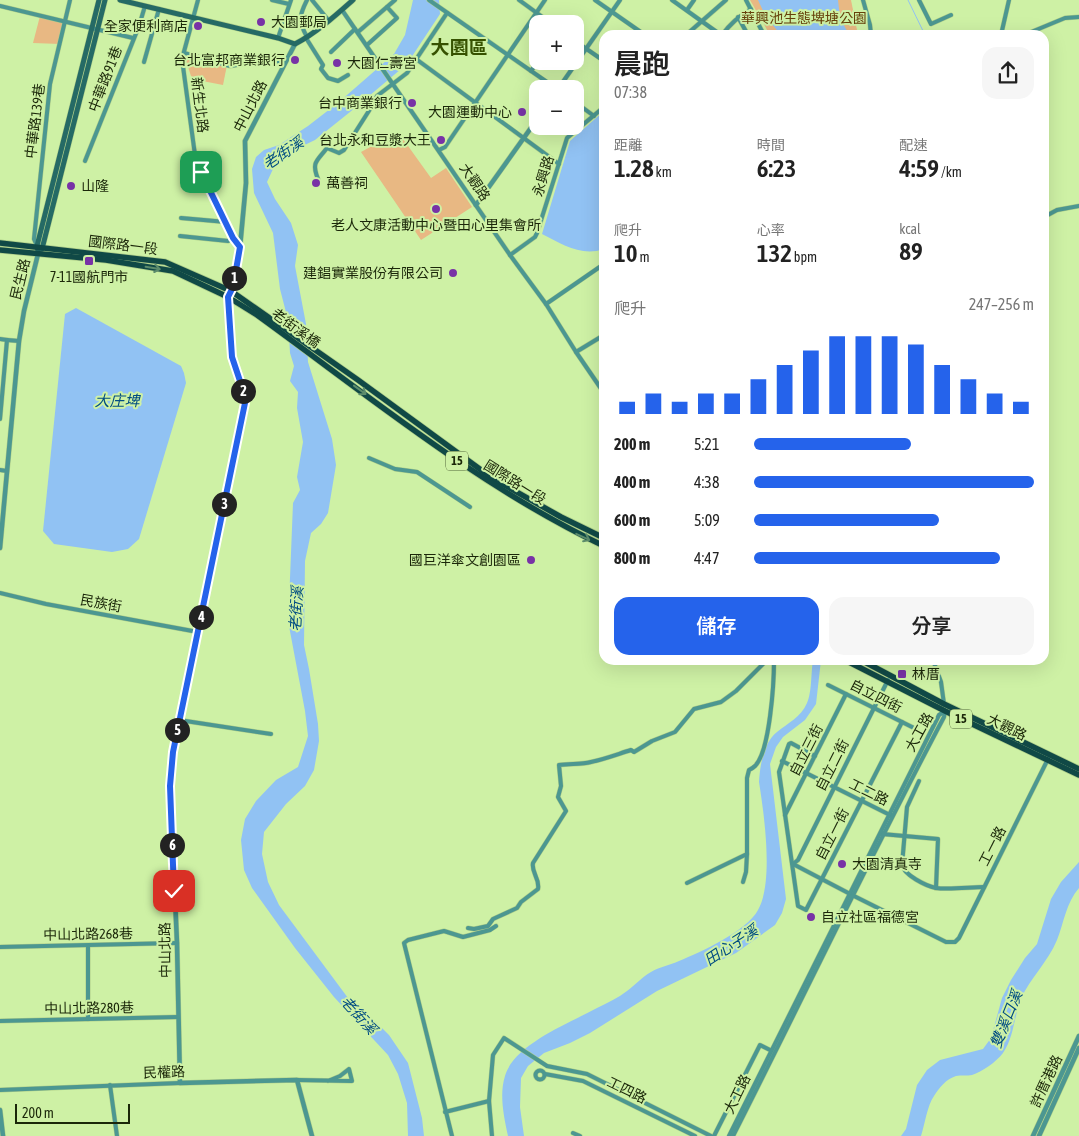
<!DOCTYPE html>
<html lang="zh-TW">
<meta charset="utf-8">
<style>
:root{--surface:#fff;--page:#f6f6f6;--text:#222;--muted:#767676;--accent:#2563eb}
body{margin:0;font-family:"Asap Condensed","Noto Sans TC",sans-serif;background:var(--page);color:var(--text);height:100vh;display:flex;flex-direction:column;font-size:19px;white-space:nowrap}
*{box-sizing:border-box;margin:0}
p{font-size:16px;color:var(--muted)}
.icon{flex:none;width:28px;height:28px;fill:none;stroke:currentColor;stroke-width:2;stroke-linecap:round;stroke-linejoin:round}
.map{position:relative;flex:1;overflow:hidden}
.sheet{position:absolute;left:599px;top:30px;width:450px;height:635px;display:flex;flex-direction:column;background:var(--surface);border-radius:15px;box-shadow:0 5px 20px #0002}
.sheet>*{flex:none}
.controls{position:absolute;left:529px;top:15px;display:grid;gap:10px}
.controls a{display:grid;place-items:center;width:55px;height:55px;border-radius:10px;background:var(--surface);box-shadow:0 5px 20px #0002;font-size:25px}
.scale{position:absolute;left:15px;bottom:12px;width:115px;box-sizing:border-box;padding-left:5px;border:2px solid #1b2709;border-top:0;font-size:14px;line-height:18px;white-space:nowrap;color:#1b2709;-webkit-text-stroke:4px #cef1a5;paint-order:stroke}
.pin{position:absolute;display:grid;place-items:center;width:42px;height:42px;color:#fff;margin:-21px;border-radius:10px;box-shadow:0 2px 8px #0006}
.km{position:absolute;width:25px;height:25px;margin:-12px;border-radius:50%;background:#222;color:#fff;font-size:14px;line-height:25px;text-align:center}
.round{display:grid;place-items:center;flex:none;width:52px;height:52px;border-radius:15px;background:var(--page)}
.head{display:flex;align-items:center;justify-content:space-between;height:85px;padding:0 15px}
h1{font-size:28px;font-weight:600;line-height:38px}
.metrics{display:grid;grid-template-columns:repeat(3,1fr);gap:8px;height:85px;padding:5px 15px}
.metrics div{display:grid;align-content:center}
.metrics b{font-size:25px;font-weight:600}
.metrics small{font-size:14px;font-weight:400}
.metrics p{font-size:14px}
.chart{height:140px;padding:10px 15px}
.chart p{display:flex;justify-content:space-between}
.chart svg{width:100%;height:90px;margin-top:5px;stroke:var(--accent);stroke-width:6}
.button{display:flex;gap:10px;margin-top:auto;padding:10px 15px}
.button a{flex:1;height:58px;border-radius:15px;background:var(--accent);color:#fff;font-size:20px;font-weight:600;line-height:58px;text-align:center}
.button a+a{background:var(--page);color:var(--text)}
ul{padding:0 15px;list-style:none;font-size:16px}
li{display:grid;grid-template-columns:80px 60px 1fr;align-items:center;height:38px}
li i{height:12px;border-radius:6px;background:var(--accent)}
.map>svg:first-child{display:block}
.green{fill:#e8b883}
.water{fill:#91c2f3}
.lines{fill:none;stroke-linecap:round;stroke-linejoin:round}
.stream{stroke:#91c2f3;stroke-width:1}
.minor-casing{stroke:#aecd89;stroke-width:5}
.tertiary-casing{stroke:#aecd89;stroke-width:5.5}
.secondary-casing{stroke:#aecd89;stroke-width:6}
.primary-casing{stroke:#aecd89;stroke-width:7}
.minor{stroke:#4c9791;stroke-width:4}
.tertiary{stroke:#4c9791;stroke-width:4.5}
.secondary{stroke:#256a65;stroke-width:5}
.primary{stroke:#104946;stroke-width:5.5}
.oneway{stroke:#5c8c6c}
.route-casing{stroke:#fff;stroke-width:10}
.route{stroke:#2563eb;stroke-width:6}
.poi-dot{fill:#7832a6;stroke:#cef1a5;stroke-width:2}
.labels{text-anchor:middle;dominant-baseline:central;stroke-width:4;stroke-linejoin:round;paint-order:stroke}
.shield{fill:#cef1a5;stroke:#516438;stroke-width:1}
.shield-label{font-size:12px;font-weight:bold;fill:#1b2709}
.park-label{font-size:14px;fill:#66400b;stroke:#cef1a5}
.poi-label{font-size:14px;fill:#1b2709;stroke:#cef1a5;text-anchor:start}
.street-label{font-size:14px;fill:#1b2709;stroke:#cef1a5}
.water-label{font-size:15px;font-style:italic;fill:#014c82;stroke:#cef1a5}
.district-label{font-size:19px;font-weight:bold;fill:#365200;stroke:#cef1a5}
</style>
<div class="map">
<svg width="1079" height="1136" viewBox="0 0 1079 1136">
<rect width="100%" height="100%" fill="#cef1a5"/>
<g class="green">
<path d="M750 0H851L858 35H770Z"/>
<path d="M40 16 65 22 60 44 33 43Z"/>
<path d="M188 56 227 65 223 85 192 79 186 61Z"/>
<path d="M398 132 431 178 446 168 472 207 421 240 361 152Z"/>
</g>
<g class="water">
<path d="M413 0H439L440 14 407 64 350 112 315 140 286 154 273 169 267 182 275 199 291 223 298 245 295 266 306 324 308 362 332 439 336 465 328 513 321 524 311 533 305 561 304 645 309 669 318 724 319 741 314 770 305 786 286 804 264 832 262 854 268 882 279 905 348 998 375 1021 389 1035 408 1063 422 1118 424 1136H408L407 1103 398 1074 388 1055 334 997 295 948 252 888 244 870 241 840 245 819 256 801 276 780 298 767 308 736 305 711 289 626V603L293 503 300 490 297 477 303 442 297 408 298 392 290 381 294 366 290 353 288 320 280 289 273 233 254 193 252 169 256 157 264 150 279 145 308 126 339 102 394 54 405 35Z"/>
<path d="M758 0H838L840 18 847 31 846 35H781L766 17Z"/>
<path d="M604 111V249C581 257 562 244 542 234L570 141Z"/>
<path d="M76 308 181 366 184 373 186 383 139 539 128 549 112 552 54 544 43 531 65 314Z"/>
<path d="M813 660H821L816 704 805 720 783 737 776 747 770 764 786 899 782 913 775 925 736 953 657 991 590 1033 570 1043 544 1053 528 1066 521 1078 520 1107 524 1136H508C504 1117 499 1095 505 1076 514 1044 570 1023 597 1008 607 1003 618 998 627 991 635 985 642 977 651 972 659 967 670 965 679 961 701 952 747 931 758 910 774 882 764 814 759 782 760 766 763 743 777 732 788 723 801 717 807 703 812 693 811 671 813 660Z"/>
<path d="M1079 862V888C1066 903 1064 922 1057 940 1048 962 1030 978 1021 999 1014 1016 1014 1037 1003 1053 996 1062 982 1072 972 1075 967 1076 961 1075 956 1076 946 1079 939 1088 934 1096 927 1106 925 1124 921 1136H901L906 1129 917 1085 927 1070 940 1060 983 1049 991 1038 1002 998 1011 980 1025 958 1037 944 1051 899 1061 882Z"/>
</g>
<g class="lines">
<path class="stream" d="M908 0 925 35"/>
<g class="minor-casing">
<g id="minor">
<path d="M198 0 182 59 195 155 201 172 233 238 240 247"/>
<path d="M272 0 289 4"/>
<path d="M307 0C299 16 298 21 307 37"/>
<path d="M312 0 329 21"/>
<path d="M429 0 557 89"/>
<path d="M519 0 552 24"/>
<path d="M595 0 645 35"/>
<path d="M672 0 721 35"/>
<path d="M746 0 764 35"/>
<path d="M863 0 870 25 871 35"/>
<path d="M919 0 931 24 951 15"/>
<path d="M0 6 133 38"/>
<path d="M342 10 510 255 546 304 576 352 604 393"/>
<path d="M687 10 694 0"/>
<path d="M738 17 748 35"/>
<path d="M358 32 395 0"/>
<path d="M686 35 726 0"/>
<path d="M722 35C730 24 739 16 751 9"/>
<path d="M1001 35 1009 0"/>
<path d="M1024 35 1065 18 1079 17"/>
<path d="M278 38 291 0"/>
<path d="M306 38 323 65 321 69 328 78 338 81 348 75"/>
<path d="M575 41 604 61"/>
<path d="M367 45 397 18 387 7"/>
<path d="M331 52 355 29"/>
<path d="M184 53 230 66 270 60 285 63"/>
<path d="M416 59 559 164"/>
<path d="M144 62 159 9"/>
<path d="M531 71 538 61"/>
<path d="M558 89 620 0"/>
<path d="M575 102 594 116"/>
<path d="M439 150 445 147 545 0"/>
<path d="M85 161 139 26 145 6"/>
<path d="M318 179C311 162 317 161 327 148L339 153 344 150 372 106 377 96 407 73 447 13"/>
<path d="M1044 217 1057 210 1079 206"/>
<path d="M181 218 226 222"/>
<path d="M180 236 228 241 233 238"/>
<path d="M37 246 34 239 50 84 70 0"/>
<path d="M510 255 535 237 537 233 567 138 604 107"/>
<path d="M546 304 604 264"/>
<path d="M0 339 7 340 0 419"/>
<path d="M7 340 19 341"/>
<path d="M576 352 604 335"/>
<path d="M369 458 395 469 417 472 470 507"/>
<path d="M0 470 7 471"/>
<path d="M0 593 46 604 198 632"/>
<path d="M933 660 941 682 944 704"/>
<path d="M828 685 914 728"/>
<path d="M179 720 271 734"/>
<path d="M815 756 791 743 789 744 779 772 798 906 806 910 902 722"/>
<path d="M782 761 890 815"/>
<path d="M919 781 907 807 902 865C904 875 926 886 936 888 949 890 971 887 984 887"/>
<path d="M785 815 846 694"/>
<path d="M882 834 938 839 936 888"/>
<path d="M793 864 854 896 946 942H955L959 938 1048 759"/>
<path d="M793 864 798 860 888 680"/>
<path d="M743 882 746 872 747 854"/>
<path d="M687 883 747 854V778L749 770C751 769 753 768 755 766 770 751 774 682 774 660"/>
<path d="M468 928 474 929 488 926 493 919 517 908 521 902 538 889C540 878 531 873 533 863L566 811 558 797 561 786 559 765C570 763 580 765 591 762 605 759 618 754 631 750L634 752 652 741 675 732 694 709 721 702 736 691 767 660"/>
<path d="M0 947 177 943"/>
<path d="M88 1019V946"/>
<path d="M0 1021 178 1017"/>
<circle cx="540" cy="1075" r="4.5"/>
<path d="M545 1074 583 1081 695 1136"/>
<path d="M297 1080 352 1081 349 1069 340 1076 328 1081"/>
<path d="M110 1085 117 1136"/>
<path d="M0 1090 180 1083"/>
<path d="M445 1112 489 1101"/>
<path d="M573 1133 580 1136"/>
<path d="M452 1136 404 943 408 940 444 931 463 937 490 930 496 926"/>
<path d="M492 1136 489 1101 493 1055 504 1038 547 1066 587 1074 711 1136"/>
<path d="M714 1136 760 1045 770 1050"/>
<path d="M729 1136 939 715 945 711"/>
<path d="M733 1136C804 996 871 855 944 717L945 711"/>
</g>
</g>
<g class="tertiary-casing">
<g id="tertiary">
<path d="M295 44 245 141 246 183 240 247 233 287 228 297 232 357 241 384 245 403 173 752 170 785 177 943 180 1083 297 1080 312 1136"/>
<path d="M476 205 538 118"/>
<path d="M0 548 19 341 24 311 38 254"/>
<path d="M0 1110 3 1136"/>
<path d="M1033 1136 1079 1036"/>
<path d="M1039 1136 1079 1048"/>
</g>
</g>
<g class="secondary-casing">
<g id="secondary">
<path d="M120 0 278 38 295 44C316 33 335 16 353 0"/>
<path d="M42 249 105 0"/>
<path d="M38 251 37 246 99 0"/>
</g>
</g>
<g class="primary-casing">
<g id="primary">
<path d="M0 243 165 262 231 291 358 380 492 478 561 517 604 538"/>
<path d="M0 250 106 260 173 271 228 297 257 315C369 396 478 486 604 546"/>
<path d="M845 660 945 711 1079 775"/>
<path d="M861 660 944 704 1079 769"/>
</g>
</g>
<use href="#minor" class="minor"/>
<use href="#tertiary" class="tertiary"/>
<use href="#secondary" class="secondary"/>
<use href="#primary" class="primary"/>
</g>
<defs><path id="oneway-shaft" d="M-6 0H5M1.5-3L5.5 0L1.5 3" fill="none" stroke-width="1.6" stroke-linecap="round" stroke-linejoin="round" transform="scale(1.25)"/></defs>
<g class="oneway">
<use href="#oneway-shaft" transform="translate(153 268) rotate(9)"/>
<use href="#oneway-shaft" transform="translate(360 390) rotate(36)"/>
<use href="#oneway-shaft" transform="translate(583 537) rotate(25)"/>
</g>
<g class="lines">
<g class="route-casing">
<path id="route" d="M174 891 170 786 173 752 245 403 241 384 232 357 228 297 233 287 240 247 233 238 201 172"/>
</g>
<use href="#route" class="route"/>
</g>
<g class="poi-dot">
<circle cx="261" cy="22" r="5"/>
<circle cx="198" cy="26" r="5"/>
<circle cx="295" cy="60" r="5"/>
<circle cx="337" cy="63" r="5"/>
<circle cx="412" cy="103" r="5"/>
<circle cx="522" cy="112" r="5"/>
<circle cx="441" cy="140" r="5"/>
<circle cx="316" cy="183" r="5"/>
<circle cx="71" cy="186" r="5"/>
<circle cx="436" cy="209" r="5"/>
<rect x="84" y="256" width="10" height="10" rx="2.5"/>
<circle cx="453" cy="273" r="5"/>
<circle cx="531" cy="560" r="5"/>
<rect x="897" y="669" width="10" height="10" rx="2.5"/>
<circle cx="842" cy="864" r="5"/>
<circle cx="811" cy="917" r="5"/>
</g>
<g class="labels">
<g class="shield">
<rect x="446" y="451.5" width="22" height="19" rx="4"/>
<rect x="950" y="709.5" width="22" height="19" rx="4"/>
</g>
<g class="shield-label">
<text x="457" y="461">15</text>
<text x="961" y="719">15</text>
</g>
<g class="park-label">
<text x="804" y="18">華興池生態埤塘公園</text>
</g>
<g class="poi-label">
<text x="271" y="22">大園郵局</text>
<text x="188" y="26" text-anchor="end">全家便利商店</text>
<text x="285" y="60" text-anchor="end">台北富邦商業銀行</text>
<text x="347" y="63">大園仁壽宮</text>
<text x="402" y="103" text-anchor="end">台中商業銀行</text>
<text x="512" y="112" text-anchor="end">大園運動中心</text>
<text x="431" y="140" text-anchor="end">台北永和豆漿大王</text>
<text x="326" y="183">萬善祠</text>
<text x="81" y="186">山隆</text>
<text x="436" y="225" text-anchor="middle">老人文康活動中心暨田心里集會所</text>
<text x="443" y="273" text-anchor="end">建錩實業股份有限公司</text>
<text x="89" y="277" text-anchor="middle">7-11國航門市</text>
<text x="521" y="560" text-anchor="end">國巨洋傘文創園區</text>
<text x="912" y="674">林厝</text>
<text x="852" y="864">大園清真寺</text>
<text x="821" y="917">自立社區福德宮</text>
</g>
<g class="street-label">
<text transform="translate(105 79) rotate(-69)">中華路91巷</text>
<text transform="translate(200 105) rotate(83)">新生北路</text>
<text transform="translate(250 106) rotate(-63)">中山北路</text>
<text transform="translate(35 121) rotate(-83)">中華路139巷</text>
<text transform="translate(543 176) rotate(-73)">永興路</text>
<text transform="translate(475 182) rotate(56)">大觀路</text>
<text transform="translate(123 245) rotate(7)">國際路一段</text>
<text transform="translate(20 279) rotate(-76)">民生路</text>
<text transform="translate(296 328) rotate(36)">老街溪橋</text>
<text transform="translate(515 482) rotate(32)">國際路一段</text>
<text transform="translate(101 603) rotate(10)">民族街</text>
<text transform="translate(876 696) rotate(27)">自立四街</text>
<text transform="translate(1007 727) rotate(26)">大觀路</text>
<text transform="translate(919 732) rotate(-61)">大工路</text>
<text transform="translate(806 750) rotate(-63)">自立三街</text>
<text transform="translate(832 765) rotate(-63)">自立二街</text>
<text transform="translate(869 792) rotate(26)">工二路</text>
<text transform="translate(832 834) rotate(-63)">自立一街</text>
<text transform="translate(992 846) rotate(-63)">工一路</text>
<text transform="translate(88 934) rotate(-1)">中山北路268巷</text>
<text transform="translate(165 950) rotate(-91)">中山北路</text>
<text transform="translate(89 1008) rotate(-1)">中山北路280巷</text>
<text transform="translate(164 1072) rotate(-2)">民權路</text>
<text transform="translate(1046 1081) rotate(-65)">許厝港路</text>
<text transform="translate(627 1090) rotate(26)">工四路</text>
<text transform="translate(737 1094) rotate(-64)">大工路</text>
</g>
<g class="water-label">
<text transform="translate(283 153) rotate(-34)">老街溪</text>
<text x="117" y="400">大庄埤</text>
<text transform="translate(296 609) rotate(-87)">老街溪</text>
<text transform="translate(731 945) rotate(-33)">田心子溪</text>
<text transform="translate(359 1015) rotate(48)">老街溪</text>
<text transform="translate(1006 1019) rotate(-68)">雙溪口溪</text>
</g>
<g class="district-label">
<text x="459" y="47">大園區</text>
</g>
</g>
</svg>
<div class="controls">
<a>+</a>
<a>−</a>
</div>
<div class="scale">200 m</div>
<div class="pin" style="left:201px;top:172px;background:#1e9e55"><svg class="icon" aria-label="arrive" viewBox="0 0 24 24"><path d="M6 21V4h12l-3 4 3 4H6"/></svg></div>
<div class="pin" style="left:174px;top:891px;background:#d93025"><svg class="icon" aria-label="check" viewBox="0 0 24 24"><path d="M5 12l5 5 9-10"/></svg></div>
<b class="km" style="left:234px;top:278px">1</b>
<b class="km" style="left:243px;top:391px">2</b>
<b class="km" style="left:224px;top:504px">3</b>
<b class="km" style="left:201px;top:617px">4</b>
<b class="km" style="left:177px;top:730px">5</b>
<b class="km" style="left:172px;top:845px">6</b>
<section class="sheet">
<div class="head"><div><h1>晨跑</h1><p>07:38</p></div><a class="round"><svg class="icon" aria-label="share" viewBox="0 0 24 24"><path d="M12 15V3M7 8l5-5 5 5M5 13v7h14v-7"/></svg></a></div>
<div class="metrics">
<div><p>距離</p><b>1.28<small> km</small></b></div>
<div><p>時間</p><b>6:23</b></div>
<div><p>配速</p><b>4:59<small> /km</small></b></div>
</div>
<div class="metrics">
<div><p>爬升</p><b>10<small> m</small></b></div>
<div><p>心率</p><b>132<small> bpm</small></b></div>
<div><p>kcal</p><b>89</b></div>
</div>
<div class="chart"><p><span>爬升</span>247–256 m</p>
<svg viewBox="0 0 160 44" preserveAspectRatio="none"><path d="M5 44V38M15 44V34M25 44V38M35 44V34M45 44V34M55 44V27M65 44V20M75 44V13M85 44V6M95 44V6M105 44V6M115 44V10M125 44V20M135 44V27M145 44V34M155 44V38"/></svg>
</div>
<ul>
<li><b>200 m</b>5:21<i style="width:56%"></i></li>
<li><b>400 m</b>4:38<i style="width:100%"></i></li>
<li><b>600 m</b>5:09<i style="width:66%"></i></li>
<li><b>800 m</b>4:47<i style="width:88%"></i></li>
</ul>
<div class="button"><a>儲存</a><a>分享</a></div>
</section>
</div>
